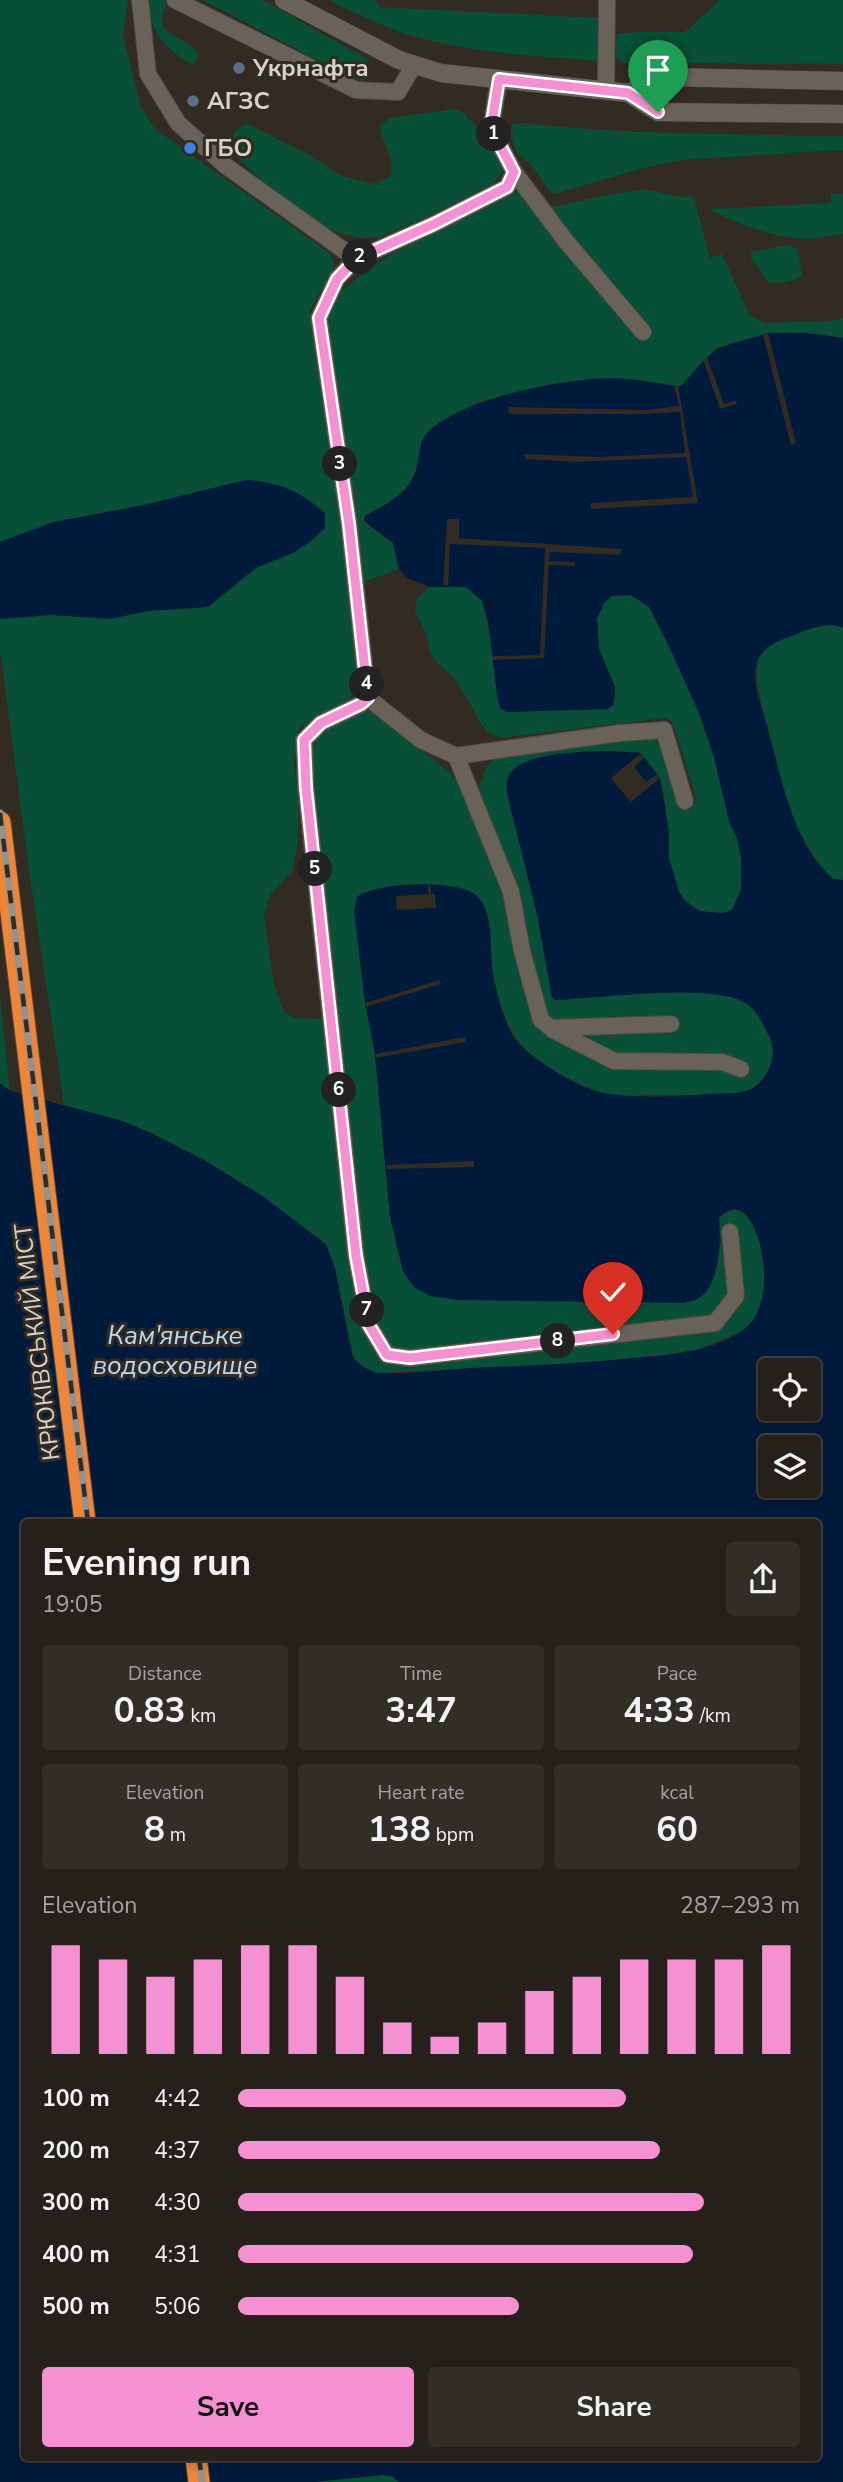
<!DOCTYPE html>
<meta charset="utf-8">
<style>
:root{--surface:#25201a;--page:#312d27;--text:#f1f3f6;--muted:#a3a3a2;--line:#423e39;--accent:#f591d3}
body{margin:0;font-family:"Nunito Sans",sans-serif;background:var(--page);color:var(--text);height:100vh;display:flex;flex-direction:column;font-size:26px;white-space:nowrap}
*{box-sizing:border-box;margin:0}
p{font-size:23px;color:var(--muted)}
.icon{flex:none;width:38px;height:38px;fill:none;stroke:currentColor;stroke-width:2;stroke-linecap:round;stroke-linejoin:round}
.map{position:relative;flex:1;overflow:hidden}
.drawer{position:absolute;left:21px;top:1519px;width:800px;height:942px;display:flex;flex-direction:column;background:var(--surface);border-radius:7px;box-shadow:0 4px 10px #0003,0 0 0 2px var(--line)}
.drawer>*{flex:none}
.buttons{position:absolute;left:758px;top:1358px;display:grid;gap:14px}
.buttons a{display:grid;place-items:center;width:63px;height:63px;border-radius:7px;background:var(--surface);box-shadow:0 4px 10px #0003,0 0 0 2px var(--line);font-size:35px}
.pin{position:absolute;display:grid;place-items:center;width:60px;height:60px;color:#fff;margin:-72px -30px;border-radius:50% 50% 50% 0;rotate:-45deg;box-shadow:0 0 7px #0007}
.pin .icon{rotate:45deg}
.km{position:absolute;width:35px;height:35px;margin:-18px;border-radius:50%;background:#222;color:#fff;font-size:19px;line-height:35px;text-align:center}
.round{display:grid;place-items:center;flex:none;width:74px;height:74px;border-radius:7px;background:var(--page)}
.headline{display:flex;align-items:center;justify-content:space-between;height:119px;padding:0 21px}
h1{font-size:38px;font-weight:700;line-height:52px}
.metrics{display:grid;grid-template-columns:repeat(3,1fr);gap:10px;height:119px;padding:7px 21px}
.metrics div{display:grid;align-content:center;border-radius:7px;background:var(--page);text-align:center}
.metrics b{font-size:35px;font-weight:700}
.metrics small{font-size:19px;font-weight:400}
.metrics p{font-size:19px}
.chart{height:196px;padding:14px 21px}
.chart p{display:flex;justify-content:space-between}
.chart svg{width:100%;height:126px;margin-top:7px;stroke:var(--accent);stroke-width:6}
.primary-button{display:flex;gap:14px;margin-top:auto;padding:14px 21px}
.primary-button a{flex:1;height:80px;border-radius:7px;background:var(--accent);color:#111;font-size:28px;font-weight:700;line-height:80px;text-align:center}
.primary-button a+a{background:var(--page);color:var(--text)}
ul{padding:0 21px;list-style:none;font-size:23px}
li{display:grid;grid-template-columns:112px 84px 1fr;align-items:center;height:52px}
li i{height:18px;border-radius:9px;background:var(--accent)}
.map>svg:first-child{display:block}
.green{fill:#074f36}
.water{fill:#001a3b;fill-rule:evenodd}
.pier{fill:#312b22}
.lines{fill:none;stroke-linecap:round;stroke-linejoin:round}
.street-casing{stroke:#4e4841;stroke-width:18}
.secondary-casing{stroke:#4e4841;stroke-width:19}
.highway-casing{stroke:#4e4841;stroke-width:23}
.street{stroke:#696258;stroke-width:16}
.secondary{stroke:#696258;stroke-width:18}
.highway{stroke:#ef8537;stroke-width:21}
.rail-casing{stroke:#97928b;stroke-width:7}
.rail{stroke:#312b22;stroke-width:4.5;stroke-dasharray:13;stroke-linecap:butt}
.route-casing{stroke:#fff;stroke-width:14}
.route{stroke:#f591d3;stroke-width:9}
.service-dot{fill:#5c6f8a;stroke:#312b22;stroke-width:2.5}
.shop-dot{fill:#3f7fe0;stroke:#312b22;stroke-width:2.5}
.labels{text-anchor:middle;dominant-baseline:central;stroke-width:6;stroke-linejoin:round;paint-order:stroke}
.poi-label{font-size:24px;font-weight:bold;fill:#d5d1cb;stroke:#312b22;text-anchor:start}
.street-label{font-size:24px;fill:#d5d1cb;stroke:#312b22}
.water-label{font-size:26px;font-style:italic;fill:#b9d8fd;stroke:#312b22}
</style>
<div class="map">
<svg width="843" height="2482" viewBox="0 0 843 2482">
<rect width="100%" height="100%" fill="#312b22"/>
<g class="green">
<path d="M0 0H128L123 36 141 107 155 129 330 253C341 272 328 280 318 295 315 300 312 306 310 311L345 537 358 664V689L345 703 319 714 298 730 294 762 298 798V843L292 871 270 895 264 915 274 985 284 1012 295 1018 335 1019 312 751 321 731 367 710 376 713 452 774 462 790H477L489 763 497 758 652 736C669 754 673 784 680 807L686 808 695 803 696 798 676 733 672 722 665 718 500 738 489 733 482 726 464 693 452 676 434 660 430 651 426 633 415 612 416 600 430 587H466L482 601 507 712 608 709 613 705 616 698 615 687 599 649 597 619 604 602 612 596 631 595 649 607 667 642 699 713 714 757 729 821 737 838 741 857V890L732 910C718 915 703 915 691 905 655 877 675 819 660 780 659 775 654 771 650 767L506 787 537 914 552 997 555 1000C597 999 718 981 749 1005 758 1012 764 1026 769 1036 779 1055 769 1075 754 1087 743 1097 682 1095 665 1095 648 1095 629 1097 612 1095 596 1092 582 1085 568 1078 517 1054 499 1021 492 966 489 944 493 918 479 899 464 880 416 886 393 886L365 1003 375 1054 390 1217 403 1271 711 1284 721 1244 719 1218 731 1210 745 1212 751 1219 760 1243 764 1272 765 1293 755 1318 742 1331 699 1349 663 1355 566 1364 376 1373C360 1366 354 1361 350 1345L261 1195 204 1160 149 1132 120 1120 64 1105 29 870 0 650Z"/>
<path d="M147 0H164L167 4C150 36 183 34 199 54L193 65C164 48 151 33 147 0Z"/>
<path d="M203 0H263L366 58 370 67 368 76 361 81 351 78Z"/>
<path d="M329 0H375L380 7 601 18 600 61C541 56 481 54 424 39 391 31 360 15 329 0Z"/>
<path d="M720 0H843V64L623 63 616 57V39L618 34 632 32H685Z"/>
<path d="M455 109 462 112 499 149 502 172 494 183C462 199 431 216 398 229 392 231 384 236 378 237 324 246 266 183 230 151 229 136 235 130 247 124L308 154 342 176 375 184 391 176C395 155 382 146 380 126L390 118Z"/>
<path d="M522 123C628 135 736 134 843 136V150L682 160 643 168 555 194 548 190 533 167 517 153 511 136 512 125Z"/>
<path d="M520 190 537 210C572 204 605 193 641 190 658 189 672 199 689 196L694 198 710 258 722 254 749 314 764 323 830 321 843 318V338C807 331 776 330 741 341 732 344 722 345 715 350 701 360 695 376 681 386L590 380 528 390 478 402 422 439C419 450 419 461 415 472 408 495 384 505 365 516L364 521 393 543 399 569 364 582 358 526 355 521 325 320 334 298 340 291 389 255Z"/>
<path d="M843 193V234C832 235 821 238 810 239 778 240 736 223 708 209L831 203V194Z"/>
<path d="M787 245 798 249 802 276C791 283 779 284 767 282L760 269 751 259V252Z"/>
<path d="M837 625 843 628V880L833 879C818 865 808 851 799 832 788 809 750 681 758 661 768 637 813 626 837 625Z"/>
<path d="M0 996 10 1091 0 1083Z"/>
<path d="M383 2475 391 2476 399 2482H315Z"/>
</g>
<g class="water">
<path d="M768 333H805L843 338V628C827 621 812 628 797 634 781 640 760 646 756 665 752 685 763 710 768 729 783 783 791 839 833 879L843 880V2482H399L391 2476 383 2475 315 2482H0V1083L10 1091 119 1120 149 1132 204 1160 261 1195 326 1244 335 1268 353 1358 363 1367 376 1373C407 1375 439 1370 471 1368 519 1366 566 1364 614 1360 654 1356 707 1355 742 1331 788 1299 754 1176 719 1218 721 1238 720 1287 699 1298 694 1301 687 1302 682 1303L458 1300 430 1296 414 1287 403 1271 390 1217 375 1054 365 1003 354 910 357 897C376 882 462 878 479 898 493 916 490 944 492 965 494 985 501 1008 508 1026 515 1044 529 1054 544 1064 560 1075 578 1086 596 1091 625 1099 677 1097 707 1094 720 1093 737 1095 749 1090 768 1082 779 1054 769 1036 764 1026 758 1013 749 1005 718 981 596 999 555 1000L552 997 537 914 509 802C507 794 505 783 509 775 523 748 614 750 641 753L660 778 669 832V858L679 892 683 899 699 911 723 913 732 910 741 890V857L737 838 729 821 714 757 699 713 667 642 649 607 631 595 612 596 604 603 597 619 599 649 615 687 613 705 608 709 507 712 501 709 498 703 488 620 482 601 466 587H430L407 578 399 569 393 543 364 521 365 516C383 506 405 496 414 476 421 461 416 443 429 431 465 397 579 374 628 379 646 380 663 385 681 386L703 361 718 348ZM770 1370H808V1409H770ZM770 1447H808V1486H770ZM24 1522H817V2457H24Z"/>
<path d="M246 480C279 482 300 491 325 513V528L310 542 293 553 256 568 208 607 149 611 110 619 52 615 0 619V542L53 522 139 506Z"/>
</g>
<g class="pier">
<path d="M768 333 796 443 791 445 763 335Z"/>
<path d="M707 357 724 404 736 400 737 404 720 409 703 360Z"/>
<path d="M678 385 698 503 591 509V503L693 497 686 457 576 462 526 459 524 454 599 457 685 453 680 412 648 414H509L508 407 646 410 679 406 674 386Z"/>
<path d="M447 519H459V538L621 549 620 555 550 552 549 561 575 562V566L549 565 544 658 493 660 492 656 540 655 545 548 450 544 448 586 443 585Z"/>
<path d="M641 753 644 758 634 767 646 782 657 774 660 778 631 802 611 778Z"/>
<path d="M428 886H431V894H435L436 908 397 910 396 896 428 894Z"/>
<path d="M439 980 441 984 366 1007 365 1003Z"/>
<path d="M465 1037 466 1042 376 1058 375 1054Z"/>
<path d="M474 1161V1167L387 1169 386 1165Z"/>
</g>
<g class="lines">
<g class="street-casing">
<g id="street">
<path d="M140 0 148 74 178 123 226 166 356 259"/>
<path d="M175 0 356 90 398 92 414 65"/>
<path d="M499 79 491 128 514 172 507 187 434 224 356 259 337 279 319 318 349 524 368 698 421 740 456 756 620 733 664 730 685 801"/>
<path d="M606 91 607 0"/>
<path d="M514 172 565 240 643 332"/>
<path d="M368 698 361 704 321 723 304 740 306 788 356 1256 369 1325 387 1355 410 1358 715 1323 736 1296 730 1232"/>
<path d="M456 756 511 892 522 951 541 1020 551 1028 671 1024"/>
<path d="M553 1030 614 1061 722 1062 741 1069"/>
</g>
</g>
<g class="secondary-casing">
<g id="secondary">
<path d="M284 0 399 60 441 73 628 93 658 112 843 114"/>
<path d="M628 93 667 77 843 81"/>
</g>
</g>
<g class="highway-casing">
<g id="highway">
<path d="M0 822 85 1522"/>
<path d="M196 2457 199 2482"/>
</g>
</g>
<use href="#street" class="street"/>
<use href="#secondary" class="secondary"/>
<use href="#highway" class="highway"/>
<g class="rail-casing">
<g id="rail">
<path d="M0 813 88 1522"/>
<path d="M199 2457 202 2482"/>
</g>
</g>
<use href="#rail" class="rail"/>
</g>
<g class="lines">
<g class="route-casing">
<path id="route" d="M613 1334 410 1358 387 1355 369 1325 356 1256 306 788 304 740 321 723 361 704 368 698 349 524 319 318 337 279 356 259 434 224 507 187 514 172 491 128 499 79 628 93 658 112"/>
</g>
<use href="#route" class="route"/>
</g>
<g class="service-dot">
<circle cx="239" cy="68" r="7"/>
<circle cx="193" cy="101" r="7"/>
</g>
<circle class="shop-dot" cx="190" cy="148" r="7"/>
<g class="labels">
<g class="poi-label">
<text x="253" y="68">Укрнафта</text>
<text x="207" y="101">АГЗС</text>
<text x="204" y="148">ГБО</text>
</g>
<g class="street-label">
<text transform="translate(37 1342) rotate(-97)">КРЮКІВСЬКИЙ МІСТ</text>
</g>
<g class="water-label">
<text x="175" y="1335">Кам'янське<tspan x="175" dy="30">водосховище</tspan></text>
</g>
</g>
</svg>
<div class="buttons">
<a><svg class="icon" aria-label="locate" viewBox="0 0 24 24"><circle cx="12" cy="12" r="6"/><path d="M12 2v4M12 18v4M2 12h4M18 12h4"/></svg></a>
<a><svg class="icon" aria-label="layers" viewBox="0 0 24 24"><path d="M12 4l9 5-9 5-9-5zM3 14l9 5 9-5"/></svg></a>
</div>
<div class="pin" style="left:658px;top:112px;background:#1e9e55"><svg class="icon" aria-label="arrive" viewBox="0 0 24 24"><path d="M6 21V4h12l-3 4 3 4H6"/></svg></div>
<div class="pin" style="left:613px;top:1334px;background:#d93025"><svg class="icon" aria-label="check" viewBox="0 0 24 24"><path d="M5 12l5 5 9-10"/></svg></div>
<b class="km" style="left:494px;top:134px">1</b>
<b class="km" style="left:360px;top:257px">2</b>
<b class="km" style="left:340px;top:464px">3</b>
<b class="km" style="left:367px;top:684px">4</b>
<b class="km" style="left:315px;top:869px">5</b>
<b class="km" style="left:339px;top:1090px">6</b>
<b class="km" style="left:367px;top:1310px">7</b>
<b class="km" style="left:558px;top:1341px">8</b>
<section class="drawer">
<div class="headline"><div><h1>Evening run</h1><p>19:05</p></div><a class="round"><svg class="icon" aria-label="share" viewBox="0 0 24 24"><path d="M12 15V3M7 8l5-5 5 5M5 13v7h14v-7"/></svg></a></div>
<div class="metrics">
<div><p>Distance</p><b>0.83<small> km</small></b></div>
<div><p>Time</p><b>3:47</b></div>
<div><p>Pace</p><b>4:33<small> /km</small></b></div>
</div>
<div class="metrics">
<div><p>Elevation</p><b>8<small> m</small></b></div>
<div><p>Heart rate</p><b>138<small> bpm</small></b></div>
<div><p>kcal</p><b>60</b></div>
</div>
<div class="chart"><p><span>Elevation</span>287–293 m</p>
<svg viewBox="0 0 160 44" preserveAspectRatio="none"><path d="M5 44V6M15 44V11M25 44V17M35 44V11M45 44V6M55 44V6M65 44V17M75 44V33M85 44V38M95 44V33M105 44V22M115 44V17M125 44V11M135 44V11M145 44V11M155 44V6"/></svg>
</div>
<ul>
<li><b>100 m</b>4:42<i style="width:69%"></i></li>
<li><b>200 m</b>4:37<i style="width:75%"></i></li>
<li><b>300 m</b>4:30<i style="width:83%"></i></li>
<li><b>400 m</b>4:31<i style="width:81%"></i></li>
<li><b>500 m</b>5:06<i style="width:50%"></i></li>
</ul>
<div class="primary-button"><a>Save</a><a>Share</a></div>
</section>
</div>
